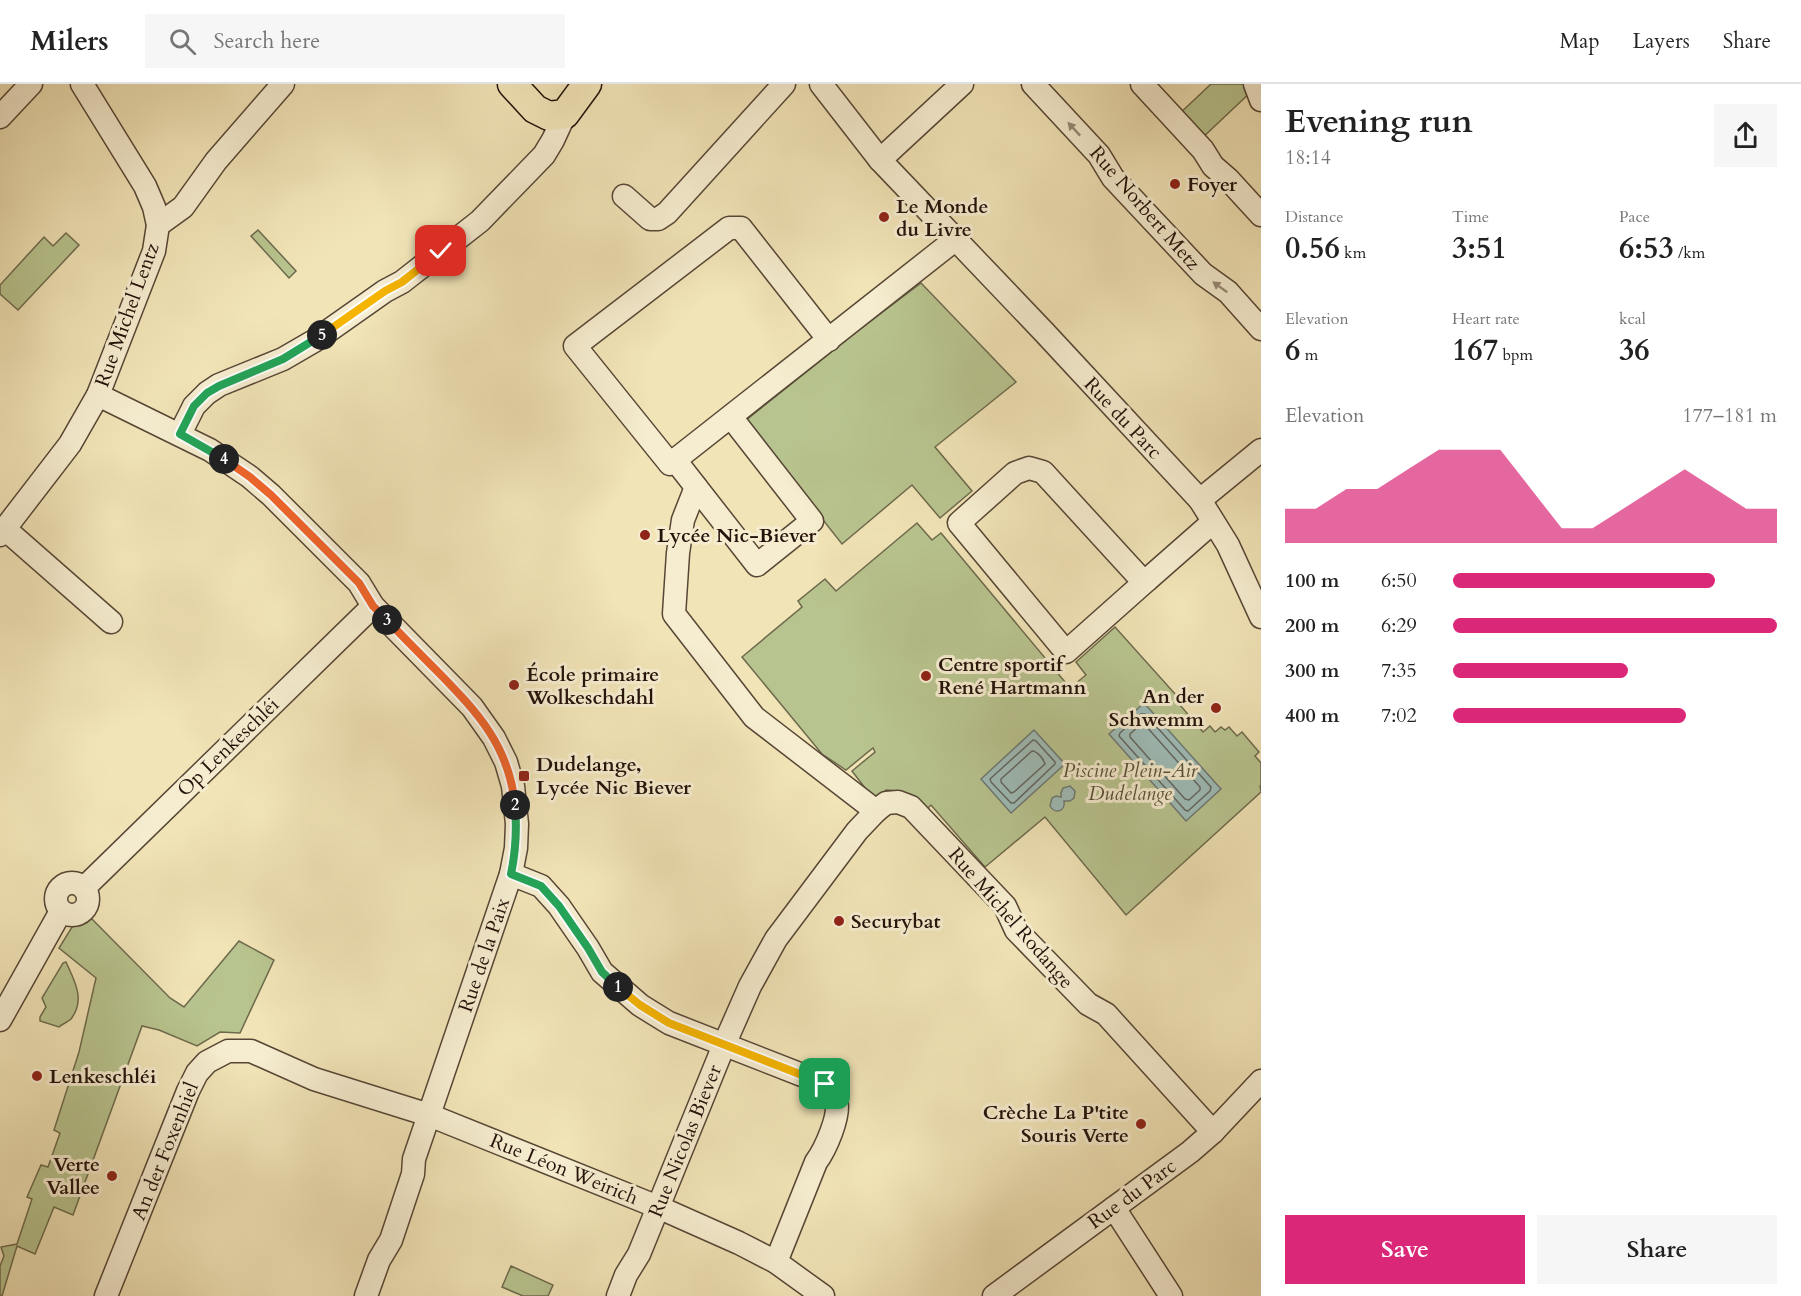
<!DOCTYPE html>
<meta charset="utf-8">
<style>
:root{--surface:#fff;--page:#f6f6f6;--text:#222;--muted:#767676;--line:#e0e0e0;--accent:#db2777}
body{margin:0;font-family:Cardo,serif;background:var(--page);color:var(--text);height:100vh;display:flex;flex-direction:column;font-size:22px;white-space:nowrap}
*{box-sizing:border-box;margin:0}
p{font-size:20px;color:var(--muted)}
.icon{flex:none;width:33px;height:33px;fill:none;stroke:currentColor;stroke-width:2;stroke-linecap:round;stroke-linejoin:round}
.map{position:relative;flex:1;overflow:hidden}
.sheet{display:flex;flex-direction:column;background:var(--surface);width:540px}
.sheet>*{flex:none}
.pin{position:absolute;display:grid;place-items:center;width:51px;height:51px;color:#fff;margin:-26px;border-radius:12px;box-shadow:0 3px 9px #0006}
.km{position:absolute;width:30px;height:30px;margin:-15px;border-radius:50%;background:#222;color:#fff;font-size:16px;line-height:30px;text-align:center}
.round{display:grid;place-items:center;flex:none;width:63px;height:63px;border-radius:0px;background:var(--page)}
.summary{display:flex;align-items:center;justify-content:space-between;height:102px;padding:0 24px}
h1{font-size:33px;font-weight:700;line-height:45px}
.metrics{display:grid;grid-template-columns:repeat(3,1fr);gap:9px;height:102px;padding:6px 24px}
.metrics div{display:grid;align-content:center}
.metrics b{font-size:30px;font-weight:700}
.metrics small{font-size:16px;font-weight:400}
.metrics p{font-size:16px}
.chart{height:168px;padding:12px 24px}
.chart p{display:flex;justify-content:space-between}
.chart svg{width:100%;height:108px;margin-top:6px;fill:var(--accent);opacity:.7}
.cta{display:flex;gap:12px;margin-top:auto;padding:12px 24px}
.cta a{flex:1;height:69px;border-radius:0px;background:var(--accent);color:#fff;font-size:24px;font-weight:700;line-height:69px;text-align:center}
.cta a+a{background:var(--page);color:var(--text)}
ul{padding:0 24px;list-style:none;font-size:20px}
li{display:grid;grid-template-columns:96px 72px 1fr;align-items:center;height:45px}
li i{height:15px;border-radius:8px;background:var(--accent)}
header{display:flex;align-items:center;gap:36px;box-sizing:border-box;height:84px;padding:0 30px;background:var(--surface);border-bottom:2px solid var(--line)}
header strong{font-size:28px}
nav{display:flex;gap:33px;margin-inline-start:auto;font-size:21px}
.search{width:420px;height:54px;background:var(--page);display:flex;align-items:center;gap:15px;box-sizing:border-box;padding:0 21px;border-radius:0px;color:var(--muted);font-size:22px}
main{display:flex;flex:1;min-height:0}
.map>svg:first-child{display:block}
.green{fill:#b8c48f;stroke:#6e6a4c;stroke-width:1.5}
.water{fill:#9ebcb8;stroke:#6d7872;stroke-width:1.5}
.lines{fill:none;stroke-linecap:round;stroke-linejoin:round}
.shore{stroke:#616661;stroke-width:1.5}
.minor-casing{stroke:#574635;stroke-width:25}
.major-casing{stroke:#24110a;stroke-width:31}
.minor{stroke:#f6edd0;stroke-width:22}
.major{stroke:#f1e4b7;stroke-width:28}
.oneway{fill:#988a77}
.split-1-casing{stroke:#fff;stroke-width:12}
.split-2-casing{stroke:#fff;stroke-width:12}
.split-3-casing{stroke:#fff;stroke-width:12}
.split-4-casing{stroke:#fff;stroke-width:12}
.split-5-casing{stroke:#fff;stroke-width:12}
.split-6-casing{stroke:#fff;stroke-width:12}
.split-1{stroke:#f5b400;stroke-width:8}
.split-2{stroke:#22a559;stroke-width:8}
.split-3{stroke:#f0652b;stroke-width:8}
.split-4{stroke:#f0652b;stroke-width:8}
.split-5{stroke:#22a559;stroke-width:8}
.split-6{stroke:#f5b400;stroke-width:8}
.poi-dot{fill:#8f2418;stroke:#f6edd0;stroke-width:2}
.labels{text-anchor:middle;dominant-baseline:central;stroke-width:6;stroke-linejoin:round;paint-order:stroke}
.poi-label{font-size:20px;font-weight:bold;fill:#24110a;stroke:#f6edd0;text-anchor:start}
.street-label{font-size:20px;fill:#24110a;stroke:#f6edd0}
.park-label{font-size:20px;font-style:italic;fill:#585039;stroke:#f6edd0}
</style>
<header>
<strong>Milers</strong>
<div class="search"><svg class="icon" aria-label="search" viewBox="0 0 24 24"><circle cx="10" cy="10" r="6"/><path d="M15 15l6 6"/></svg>Search here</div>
<nav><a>Map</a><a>Layers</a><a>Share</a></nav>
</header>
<main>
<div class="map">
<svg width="1261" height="1212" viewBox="0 0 1261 1212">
<rect width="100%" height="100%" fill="#f1e4b7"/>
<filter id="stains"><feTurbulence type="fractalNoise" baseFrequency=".00333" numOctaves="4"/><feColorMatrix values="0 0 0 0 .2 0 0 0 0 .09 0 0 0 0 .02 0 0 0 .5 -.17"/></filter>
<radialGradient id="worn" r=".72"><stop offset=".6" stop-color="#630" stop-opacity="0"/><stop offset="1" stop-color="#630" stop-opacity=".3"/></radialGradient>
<g class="green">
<path d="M1211 0H1249L1254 5 1199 57 1176 33Z"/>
<path d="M258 146 296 187 289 194 251 152Z"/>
<path d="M66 149 79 161 18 226 0 210V201L44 153 53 162Z"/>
<path d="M921 199 1016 298 935 363 972 407 940 434 912 401 842 460 745 337 855 249Z"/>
<path d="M917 439 932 456 941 449 1070 604 1086 591 1076 578 1115 543 1176 611 1174 614 1203 648 1210 642 1215 648 1221 643 1225 646 1229 643 1237 652 1242 648 1259 668 1255 672 1261 679V701L1260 702 1261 708 1126 831 1045 733 985 783 931 721 926 726C913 711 906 707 886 706L878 714 872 713 852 687 875 668 873 664 846 686 822 670 742 573 802 523 798 517 825 495 836 507Z"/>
<path d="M91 834 170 914 184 923 239 857 274 876 240 949 220 948 197 962 159 946 142 942 73 1131 54 1123 35 1170 17 1162 2 1212H0V1182L4 1172 1 1163 17 1160 32 1115 27 1113 41 1081 48 1083 60 1049 54 1046 79 968 96 894 59 864 72 843Z"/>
<path d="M66 878C74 896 86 915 71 935 68 938 62 940 59 943L40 937V933L46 923 42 914 63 879Z"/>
<path d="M511 1182 553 1201 548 1212H523L502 1203Z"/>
</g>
<g class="water">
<path d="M1144 619 1221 705 1186 737 1109 650Z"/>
<path d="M1034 646 1065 680 1011 729 981 695Z"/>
<path d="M1070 702 1075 707 1074 714 1070 717H1064C1066 727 1055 731 1050 722L1052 714 1056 712 1061 713V709L1063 704Z"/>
</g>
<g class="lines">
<g class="shore">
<path d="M1141 630H1145L1211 703 1210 707 1188 727 1185 726 1119 652 1120 649Z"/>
<path d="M1141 640 1145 641 1200 703V706L1189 716 1185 715 1130 653V650Z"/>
<path d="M1033 656 1036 657 1055 678V680L1014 719H1011L991 698 990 695Z"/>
<path d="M1032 667C1037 667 1044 675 1045 680L1014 708 1011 709 1001 698V695Z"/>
</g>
<g class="minor-casing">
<g id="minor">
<path d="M821 0 880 76 1044 248 1200 416 1228 461 1261 533"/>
<path d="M1033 0 1099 71 1113 94 1203 190 1228 208 1261 245"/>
<path d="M1142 0 1203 66 1213 82 1228 95 1261 131"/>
<path d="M1255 0 1261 16"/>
<path d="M0 33 31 0"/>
<path d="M880 76 962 0"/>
<path d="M624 112 650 135H658L667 129 784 0"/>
<path d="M158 141 183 123 216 77 283 0"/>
<path d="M829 256 741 144H729L575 262 670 380 956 155"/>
<path d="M98 311 210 366 250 393 271 411 359 499 373 522 472 623 494 654 506 678 513 702 517 740 516 764 511 790 414 1075 413 1090 391 1156 379 1176 366 1212"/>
<path d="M180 350 194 322 207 309 219 301 283 275 314 257 385 207 402 198 480 137 544 71 553 56 565 30"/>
<path d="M675 376 757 481 812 437 731 333"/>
<path d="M1029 384 1043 388 1140 494 1147 496 1066 568 959 439 1015 389Z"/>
<path d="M696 403 683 436 678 469 674 530 754 633 876 727"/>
<path d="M1200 416 1261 366"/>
<path d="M5 445 111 538"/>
<path d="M0 451 70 360 98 311 154 167 158 141 154 123 145 102 82 0"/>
<path d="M1147 496 1213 438"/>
<path d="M511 790 541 802 559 822 588 864 602 888 640 921 669 939 825 1000C829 1005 834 1010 836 1016 841 1031 825 1066 816 1078L776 1178"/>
<circle cx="72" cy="815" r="16"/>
<path d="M84 804 373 522"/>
<path d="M0 936 61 827"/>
<path d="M1114 1124 1171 1212"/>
<path d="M106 1212 188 1007 197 989 207 978 228 967H251L314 995 429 1031 658 1123 739 1159 776 1178 823 1212"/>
<path d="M618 1212 626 1191 639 1170 724 961 750 902 776 855 857 747 876 727 886 719 898 718 911 723 1005 822 1016 846 1088 920 1106 930 1213 1048"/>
<path d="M994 1212 1190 1068 1213 1048 1261 997"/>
</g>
</g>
<g class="major-casing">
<path id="major" d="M512 0 535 25 549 32 565 30 587 0"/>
</g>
<use href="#minor" class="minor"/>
<use href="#major" class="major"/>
</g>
<defs><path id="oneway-solid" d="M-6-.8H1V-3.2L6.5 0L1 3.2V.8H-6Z" transform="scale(1.5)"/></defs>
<g class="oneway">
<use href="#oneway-solid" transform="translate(1074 45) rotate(-133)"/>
<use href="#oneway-solid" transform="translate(1220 203) rotate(-144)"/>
</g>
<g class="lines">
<g class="split-1-casing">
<path id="split-1" d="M618 903 640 921 669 939 825 1000"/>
</g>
<g class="split-2-casing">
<path id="split-2" d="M515 721C517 745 516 766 511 790L541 802 559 822 588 864 602 888 618 903"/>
</g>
<g class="split-3-casing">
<path id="split-3" d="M387 536C404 554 421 571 439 589 478 629 509 662 515 721"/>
</g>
<g class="split-4-casing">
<path id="split-4" d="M224 375 250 393 271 411 359 499 373 522 387 536"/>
</g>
<g class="split-5-casing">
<path id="split-5" d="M224 375 180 350 194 322 207 309 219 302 283 275 322 251"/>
</g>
<g class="split-6-casing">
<path id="split-6" d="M322 251 385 207 402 198 441 167"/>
</g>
<use href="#split-1" class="split-1"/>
<use href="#split-2" class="split-2"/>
<use href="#split-3" class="split-3"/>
<use href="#split-4" class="split-4"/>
<use href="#split-5" class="split-5"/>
<use href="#split-6" class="split-6"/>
</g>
<g class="poi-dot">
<circle cx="1175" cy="100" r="6"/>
<circle cx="884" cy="133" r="6"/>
<circle cx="645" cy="451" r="6"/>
<circle cx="926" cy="592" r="6"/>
<circle cx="514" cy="601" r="6"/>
<circle cx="1216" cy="624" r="6"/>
<rect x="518" y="686" width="12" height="12" rx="3"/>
<circle cx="839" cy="837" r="6"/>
<circle cx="37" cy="992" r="6"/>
<circle cx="1141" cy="1040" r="6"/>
<circle cx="112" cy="1092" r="6"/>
</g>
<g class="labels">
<g class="poi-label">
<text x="1187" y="100">Foyer</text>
<text x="896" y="122">Le Monde<tspan x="896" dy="23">du Livre</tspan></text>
<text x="657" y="451">Lycée Nic-Biever</text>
<text x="938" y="580">Centre sportif<tspan x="938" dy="23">René Hartmann</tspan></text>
<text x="526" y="590">École primaire<tspan x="526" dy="23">Wolkeschdahl</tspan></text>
<text x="1204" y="612" text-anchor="end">An der<tspan x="1204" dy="23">Schwemm</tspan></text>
<text x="536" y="680">Dudelange,<tspan x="536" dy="23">Lycée Nic Biever</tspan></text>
<text x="851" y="837">Securybat</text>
<text x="49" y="992">Lenkeschléi</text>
<text x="1129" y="1028" text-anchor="end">Crèche La P'tite<tspan x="1129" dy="23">Souris Verte</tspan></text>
<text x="100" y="1080" text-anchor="end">Verte<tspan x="100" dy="23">Vallee</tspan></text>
</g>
<g class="street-label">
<text transform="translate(1145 124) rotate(49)">Rue Norbert Metz</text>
<text transform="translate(127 231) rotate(-70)">Rue Michel Lentz</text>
<text transform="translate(1123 334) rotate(47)">Rue du Parc</text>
<text transform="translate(228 663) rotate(-44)">Op Lenkeschléi</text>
<text transform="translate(1011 834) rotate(49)">Rue Michel Rodange</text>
<text transform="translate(484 871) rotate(-71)">Rue de la Paix</text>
<text transform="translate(685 1057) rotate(-68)">Rue Nicolas Biever</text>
<text transform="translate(165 1067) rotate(-68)">An der Foxenhiel</text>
<text transform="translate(564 1085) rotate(22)">Rue Léon Weirich</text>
<text transform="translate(1132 1110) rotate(-36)">Rue du Parc</text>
</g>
<g class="park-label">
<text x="1130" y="686">Piscine Plein-Air<tspan x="1130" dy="23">Dudelange</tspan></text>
</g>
</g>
<rect width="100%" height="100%" filter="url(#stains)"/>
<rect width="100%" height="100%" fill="url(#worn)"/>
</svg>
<div class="pin" style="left:825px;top:1000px;background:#1e9e55"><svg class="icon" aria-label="arrive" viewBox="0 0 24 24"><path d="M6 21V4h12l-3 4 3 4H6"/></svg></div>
<div class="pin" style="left:441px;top:167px;background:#d93025"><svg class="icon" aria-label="check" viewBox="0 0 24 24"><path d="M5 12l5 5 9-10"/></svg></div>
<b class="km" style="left:618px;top:903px">1</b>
<b class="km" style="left:515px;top:721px">2</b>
<b class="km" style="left:387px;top:536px">3</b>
<b class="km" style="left:224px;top:375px">4</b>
<b class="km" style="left:322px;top:251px">5</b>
</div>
<section class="sheet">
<div class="summary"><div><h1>Evening run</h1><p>18:14</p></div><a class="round"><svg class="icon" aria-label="share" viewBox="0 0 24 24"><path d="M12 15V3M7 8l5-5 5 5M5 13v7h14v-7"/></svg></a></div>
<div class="metrics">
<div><p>Distance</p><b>0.56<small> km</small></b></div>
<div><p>Time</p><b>3:51</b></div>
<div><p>Pace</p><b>6:53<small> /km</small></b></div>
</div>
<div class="metrics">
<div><p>Elevation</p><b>6<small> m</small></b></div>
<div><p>Heart rate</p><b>167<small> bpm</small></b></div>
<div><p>kcal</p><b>36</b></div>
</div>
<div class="chart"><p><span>Elevation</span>177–181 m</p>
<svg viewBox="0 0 160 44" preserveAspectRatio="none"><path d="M0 44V30L10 30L20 22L30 22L40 14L50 6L60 6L70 6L80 22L90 38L100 38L110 30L120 22L130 14L140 22L150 30L160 30V44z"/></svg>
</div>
<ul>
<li><b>100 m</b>6:50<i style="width:81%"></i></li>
<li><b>200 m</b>6:29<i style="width:100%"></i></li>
<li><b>300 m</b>7:35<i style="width:54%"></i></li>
<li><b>400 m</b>7:02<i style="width:72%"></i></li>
</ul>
<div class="cta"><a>Save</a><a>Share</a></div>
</section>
</main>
